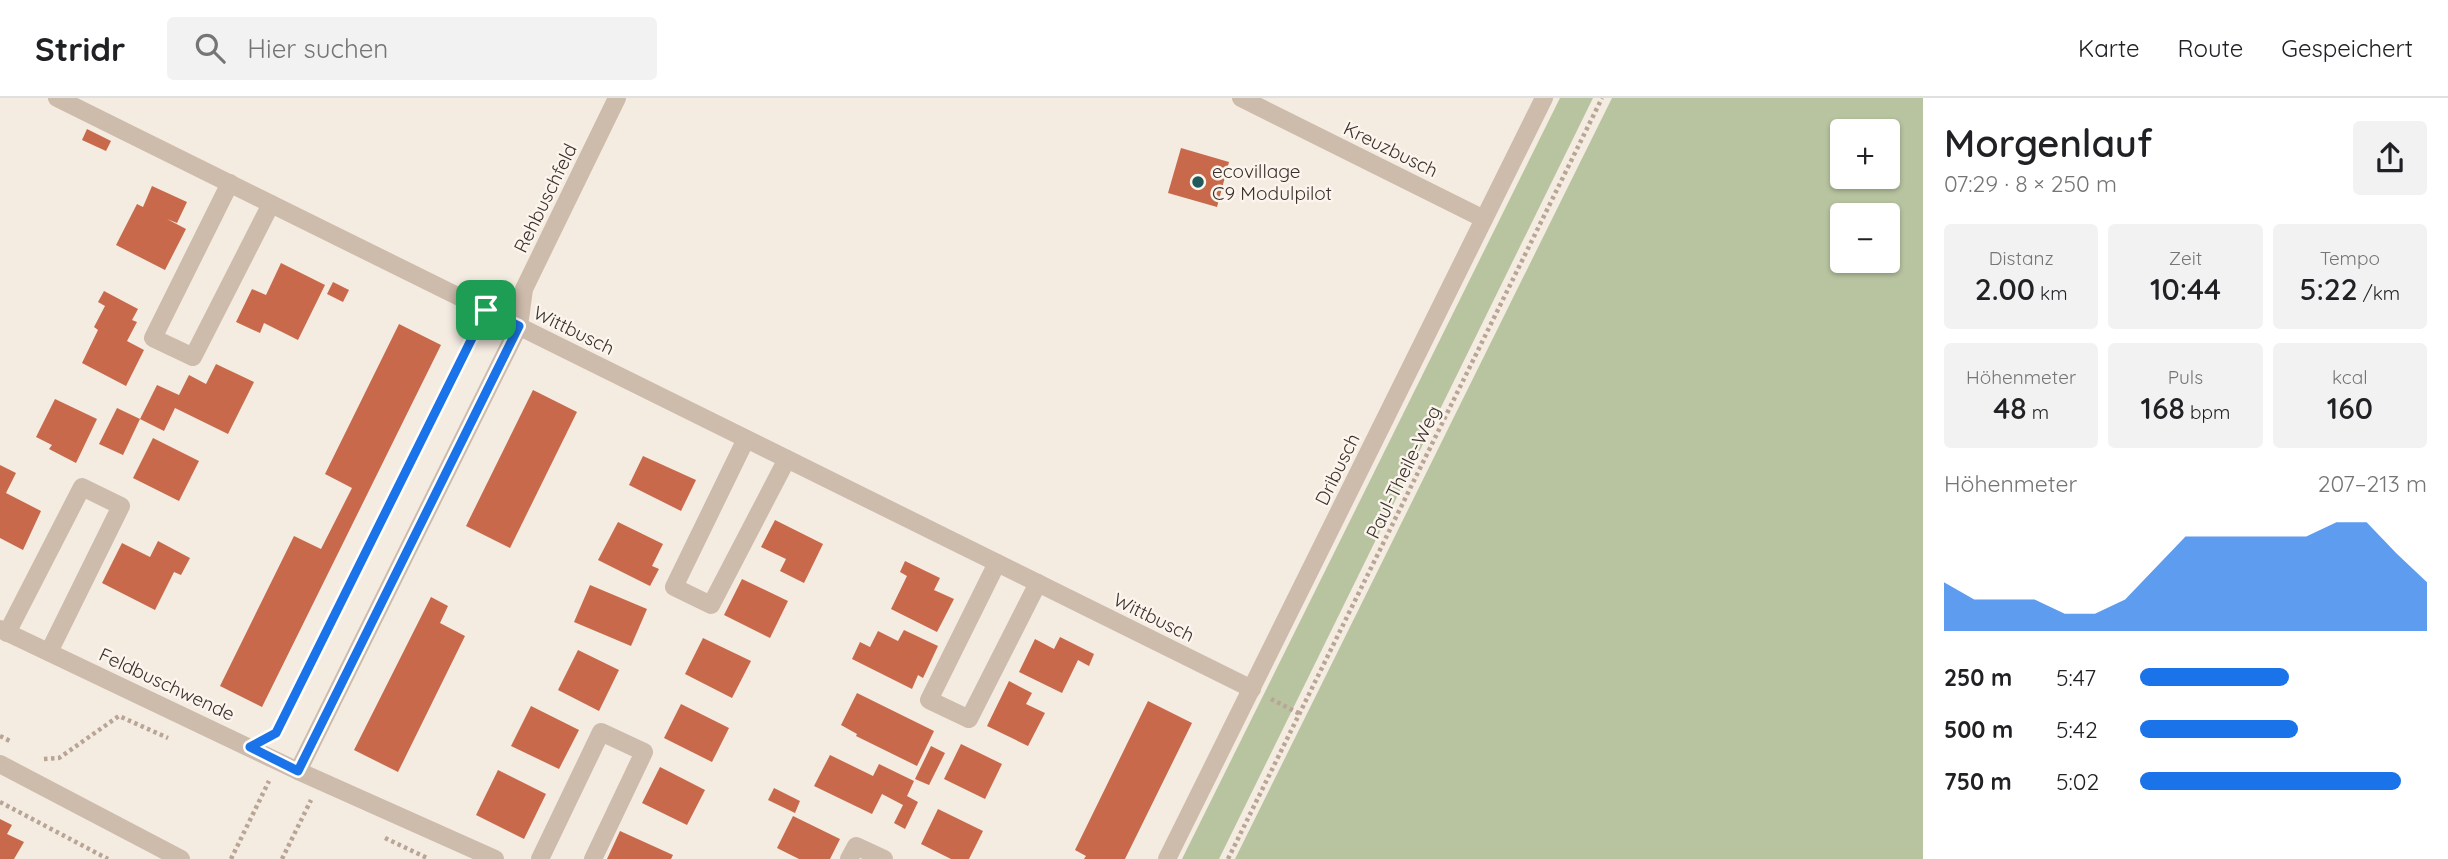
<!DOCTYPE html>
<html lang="de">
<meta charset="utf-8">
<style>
:root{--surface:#fff;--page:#f2f2f2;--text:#202124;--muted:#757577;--line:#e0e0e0;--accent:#1a73e8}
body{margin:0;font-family:Quicksand,sans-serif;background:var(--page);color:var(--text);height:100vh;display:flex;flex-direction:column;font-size:26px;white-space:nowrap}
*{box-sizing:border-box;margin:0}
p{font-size:23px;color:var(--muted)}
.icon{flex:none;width:38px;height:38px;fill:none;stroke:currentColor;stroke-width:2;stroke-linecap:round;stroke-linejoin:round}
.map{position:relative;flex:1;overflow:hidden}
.sheet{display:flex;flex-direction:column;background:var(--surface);width:525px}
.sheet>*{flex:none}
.fabs{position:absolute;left:1830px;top:21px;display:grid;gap:14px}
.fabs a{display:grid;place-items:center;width:70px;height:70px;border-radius:7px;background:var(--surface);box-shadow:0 2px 5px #0004;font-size:35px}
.pin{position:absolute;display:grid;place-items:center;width:60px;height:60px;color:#fff;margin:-30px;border-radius:14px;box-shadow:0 4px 10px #0006}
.round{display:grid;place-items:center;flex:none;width:74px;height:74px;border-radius:7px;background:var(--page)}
.head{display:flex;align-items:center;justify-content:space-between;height:119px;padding:0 21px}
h1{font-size:38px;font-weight:600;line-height:52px}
.stats{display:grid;grid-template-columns:repeat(3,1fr);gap:10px;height:119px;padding:7px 21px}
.stats div{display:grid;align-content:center;border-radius:7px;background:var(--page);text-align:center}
.stats b{font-size:30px;font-weight:600}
.stats small{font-size:19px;font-weight:400}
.stats p{font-size:19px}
.chart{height:196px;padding:14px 21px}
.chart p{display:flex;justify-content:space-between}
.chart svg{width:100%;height:126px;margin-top:7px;fill:var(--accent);opacity:.7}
ul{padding:0 21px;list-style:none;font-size:23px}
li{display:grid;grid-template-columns:112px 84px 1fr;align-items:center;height:52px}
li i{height:18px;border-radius:9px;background:var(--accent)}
header{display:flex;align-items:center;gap:42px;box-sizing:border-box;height:98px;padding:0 35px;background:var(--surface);border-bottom:2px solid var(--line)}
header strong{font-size:33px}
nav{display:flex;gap:38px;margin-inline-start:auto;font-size:24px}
.search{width:490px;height:63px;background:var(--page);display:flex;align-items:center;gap:18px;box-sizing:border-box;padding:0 24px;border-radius:7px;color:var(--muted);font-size:26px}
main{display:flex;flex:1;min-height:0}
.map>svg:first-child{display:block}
.green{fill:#b8c4a0;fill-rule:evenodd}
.building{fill:#c8694b}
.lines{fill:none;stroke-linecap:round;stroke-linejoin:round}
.path{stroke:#b9a596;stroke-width:4.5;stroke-dasharray:3.5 3.5;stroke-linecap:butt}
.minor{stroke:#cdbbac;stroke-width:18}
.route-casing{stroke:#fff;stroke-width:14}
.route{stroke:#1a73e8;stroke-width:9}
.poi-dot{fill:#1f5a5e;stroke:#fbf5ee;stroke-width:2.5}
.labels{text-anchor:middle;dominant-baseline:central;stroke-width:5;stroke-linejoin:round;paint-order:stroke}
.street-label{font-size:19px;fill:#3b302b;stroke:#fbf5ee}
.poi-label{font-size:19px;fill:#3b302b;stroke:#fbf5ee;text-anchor:start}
</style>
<header>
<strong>Stridr</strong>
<div class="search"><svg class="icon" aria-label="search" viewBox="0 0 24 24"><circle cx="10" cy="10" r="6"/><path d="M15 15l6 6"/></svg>Hier suchen</div>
<nav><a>Karte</a><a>Route</a><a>Gespeichert</a></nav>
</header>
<main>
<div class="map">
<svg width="1923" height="761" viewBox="0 0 1923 761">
<rect width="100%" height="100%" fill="#f4ebe1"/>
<g class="green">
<path d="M1560 0H1593L1219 761H1182Z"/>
<path d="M1612 0H1923V761H1235ZM1888 33V79H1843V33ZM1888 117V163H1843V117Z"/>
</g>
<g class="building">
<path d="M87 31 111 43 106 53 82 42Z"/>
<path d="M1181 50 1229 64 1217 109 1168 95Z"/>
<path d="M152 88 187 104 177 125 167 121 186 131 165 172 116 147 137 106 143 109Z"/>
<path d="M281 165 325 187 298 242 264 225 260 235 236 224 252 191 266 197Z"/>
<path d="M333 184 349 192 343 204 327 196Z"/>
<path d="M104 193 138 211 132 222 137 224 127 243 144 252 126 288 82 265 98 232 94 229 105 208 98 204Z"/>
<path d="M399 226 441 247 262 609 220 588 294 438 321 451 352 390 325 376Z"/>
<path d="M216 266 254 284 228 336 175 310 164 333 140 321 157 287 179 297 189 277 206 286Z"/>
<path d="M533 292 577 314 510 450 466 428Z"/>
<path d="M55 301 97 321 76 365 49 351 52 347 36 339Z"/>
<path d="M117 310 140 321 123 357 99 346Z"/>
<path d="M153 340 199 363 179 403 133 380Z"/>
<path d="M643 358 696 382 681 413 629 387Z"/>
<path d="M0 367 16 375 6 395 41 413 23 452 0 440Z"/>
<path d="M775 422 823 446 804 485 780 473 786 461 761 449Z"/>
<path d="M618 424 663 446 652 468 659 471 650 488 598 462Z"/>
<path d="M158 443 190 460 181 477 174 474 155 512 102 485 122 445 150 459Z"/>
<path d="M905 463 940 480 934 492 954 501 937 534 891 511 907 478 900 474Z"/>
<path d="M742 481 788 503 770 540 724 517Z"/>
<path d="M590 487 647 511 631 548 574 524Z"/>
<path d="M431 499 448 508 440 525 465 538 398 674 354 652Z"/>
<path d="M904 532 938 548 923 580 918 577 912 591 852 561 860 544 870 549 878 533 898 543Z"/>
<path d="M1060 539 1094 556 1089 568 1078 562 1062 595 1019 574 1035 541 1054 551Z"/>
<path d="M703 540 751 563 732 600 685 576Z"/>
<path d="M578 552 619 572 599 613 558 592Z"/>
<path d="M1009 583 1032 595 1026 606 1045 615 1028 648 987 628Z"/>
<path d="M857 595 934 633 917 668 856 638 857 636 841 627Z"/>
<path d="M1148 603 1192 625 1125 761H1084L1086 758 1075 752Z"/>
<path d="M681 606 729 630 712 664 664 640Z"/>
<path d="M531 608 579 632 559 671 511 648Z"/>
<path d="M961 646 1002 666 985 701 944 681Z"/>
<path d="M931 648 945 655 929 687 915 681Z"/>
<path d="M830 657 873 678 879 666 914 683 907 698 918 704 905 731 894 725 903 707 882 696 872 716 814 688Z"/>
<path d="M660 669 705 692 687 727 642 705Z"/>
<path d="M498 672 546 696 524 741 476 717Z"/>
<path d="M774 690 800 703 795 715 768 702Z"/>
<path d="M938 711 983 733 969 761H951L921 746Z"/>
<path d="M793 718 840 741 830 761H799L777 750Z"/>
<path d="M0 721 12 727 7 736 24 744 14 761H0Z"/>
<path d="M620 733 673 757 671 761H607Z"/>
</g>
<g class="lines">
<g class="path">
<path d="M1271 601 1300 616"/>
<path d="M273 636 276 635 476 232"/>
<path d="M0 638 12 644"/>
<path d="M44 661 59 660 119 618 168 640"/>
<path d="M0 704 108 761"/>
<path d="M385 740 429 761"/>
<path d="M231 761 269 683"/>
<path d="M282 761 311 702"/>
<path d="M1228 761 1602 0"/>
</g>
<g class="minor">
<path d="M57 0 1252 591"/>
<path d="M1241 0 1484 121"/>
<path d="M230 85 153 240 193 259 271 106"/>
<path d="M746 341 674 489 711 507 787 361"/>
<path d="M997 465 929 602 969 621 1038 485"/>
<path d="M0 531 298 673 495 761"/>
<path d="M7 535 82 389 121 408 49 554"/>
<path d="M0 666 181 761"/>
<path d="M298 673 519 228 524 191 617 0"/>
<path d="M540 761 601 634 644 654 593 761"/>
<path d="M849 761 856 748 884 761"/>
<path d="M1167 761 1544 0"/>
</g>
</g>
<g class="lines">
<g class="route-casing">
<path id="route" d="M486 212 519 228 298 673 250 649 276 635Z"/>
</g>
<use href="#route" class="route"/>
</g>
<circle class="poi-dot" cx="1198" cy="84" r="7"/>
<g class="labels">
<g class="street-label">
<text transform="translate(1391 51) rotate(26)">Kreuzbusch</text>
<text transform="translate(545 100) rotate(-64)">Rehbuschfeld</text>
<text transform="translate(574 232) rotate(26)">Wittbusch</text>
<text transform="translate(1337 371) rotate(-64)">Dribusch</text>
<text transform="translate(1403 374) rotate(-64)">Paul-Theile-Weg</text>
<text transform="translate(1154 519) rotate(26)">Wittbusch</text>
<text transform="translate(167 586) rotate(25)">Feldbuschwende</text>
</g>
<g class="poi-label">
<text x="1212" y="73">ecovillage<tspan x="1212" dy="22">C9 Modulpilot</tspan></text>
</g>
</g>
</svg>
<div class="fabs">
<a>+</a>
<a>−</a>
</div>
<div class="pin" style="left:486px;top:212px;background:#1e9e55"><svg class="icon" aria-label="arrive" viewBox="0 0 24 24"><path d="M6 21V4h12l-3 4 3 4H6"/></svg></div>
</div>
<section class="sheet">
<div class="head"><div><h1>Morgenlauf</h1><p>07:29 · 8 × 250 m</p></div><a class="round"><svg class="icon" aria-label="share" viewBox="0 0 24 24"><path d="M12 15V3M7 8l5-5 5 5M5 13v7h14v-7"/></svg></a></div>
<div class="stats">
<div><p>Distanz</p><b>2.00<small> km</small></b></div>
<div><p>Zeit</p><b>10:44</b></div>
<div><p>Tempo</p><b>5:22<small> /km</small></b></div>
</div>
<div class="stats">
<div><p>Höhenmeter</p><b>48<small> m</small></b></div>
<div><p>Puls</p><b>168<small> bpm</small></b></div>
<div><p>kcal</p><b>160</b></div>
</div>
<div class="chart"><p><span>Höhenmeter</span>207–213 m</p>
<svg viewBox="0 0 160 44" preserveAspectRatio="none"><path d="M0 44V27L10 33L20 33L30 33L40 38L50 38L60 33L70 22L80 11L90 11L100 11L110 11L120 11L130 6L140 6L150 17L160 27V44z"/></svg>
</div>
<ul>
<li><b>250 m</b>5:47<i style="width:52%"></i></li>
<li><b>500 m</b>5:42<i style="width:55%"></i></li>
<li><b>750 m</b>5:02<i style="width:91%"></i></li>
</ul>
</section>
</main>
